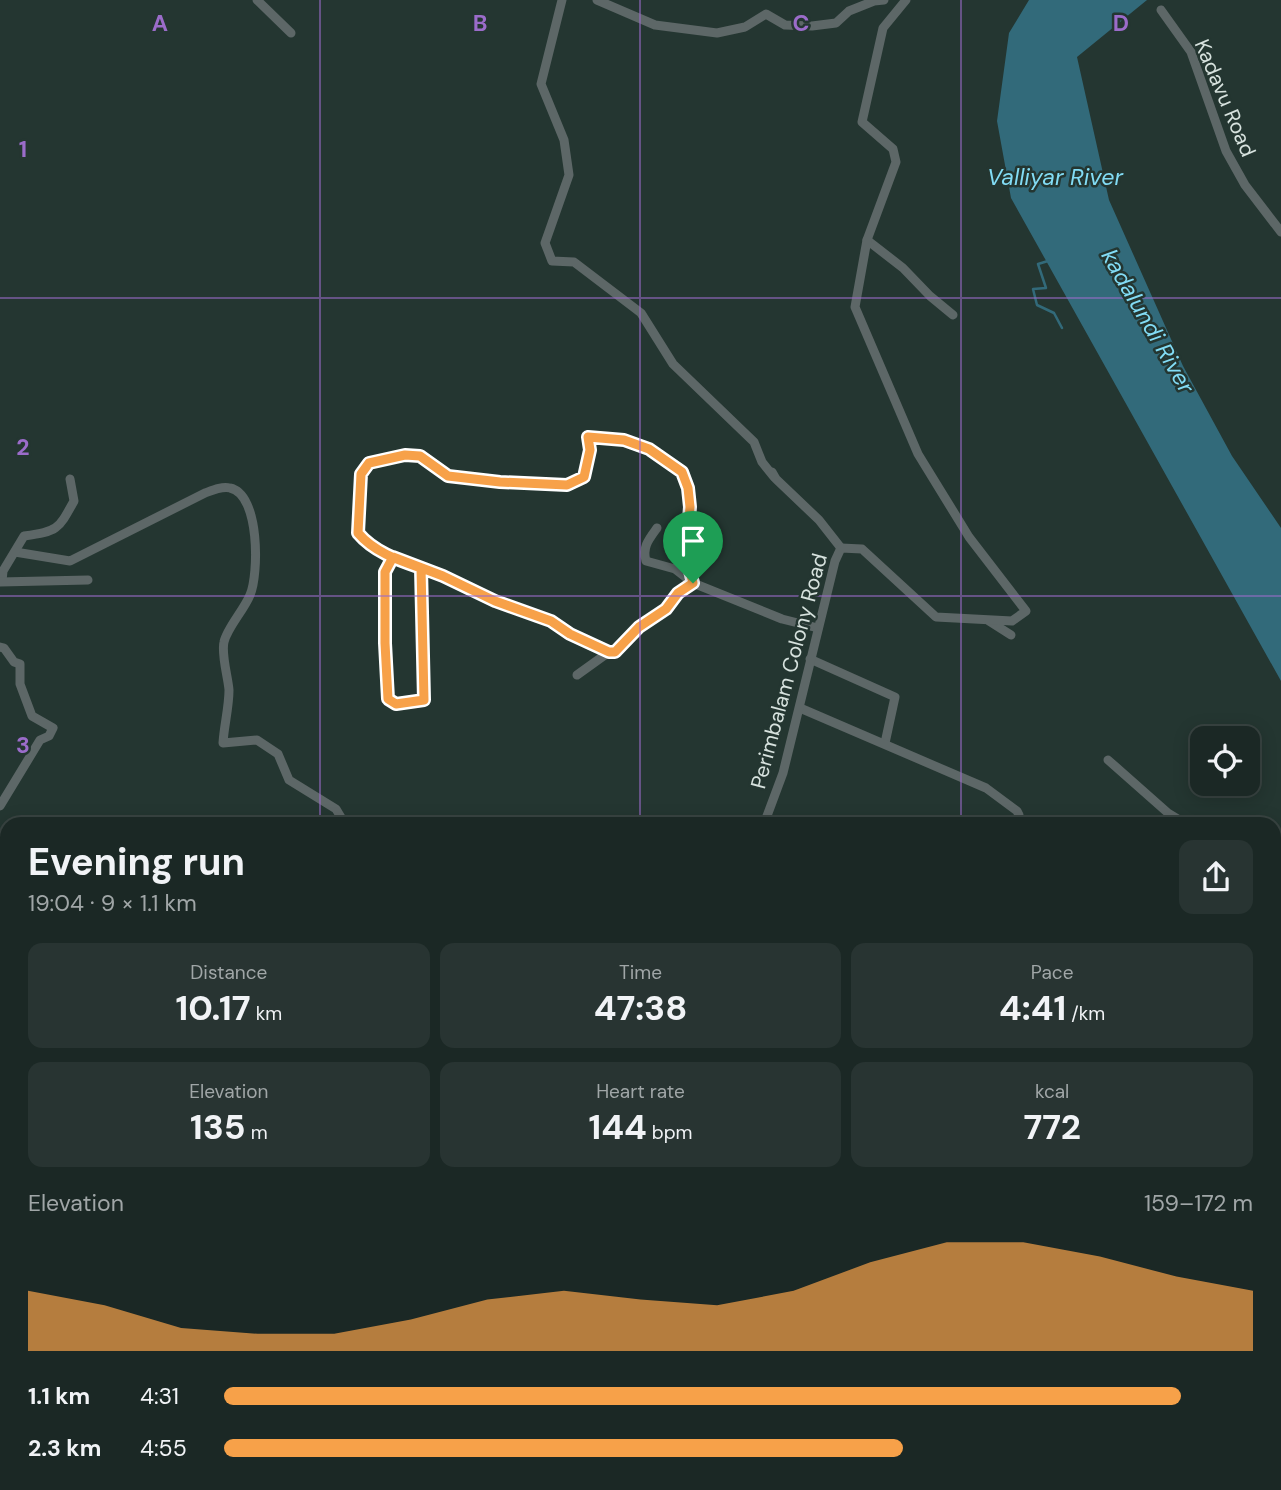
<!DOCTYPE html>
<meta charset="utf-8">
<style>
:root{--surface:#1b2825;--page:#283432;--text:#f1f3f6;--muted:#a0a6a7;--line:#394442;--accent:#f7a149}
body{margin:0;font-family:"DM Sans",sans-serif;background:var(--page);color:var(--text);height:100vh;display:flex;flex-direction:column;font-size:26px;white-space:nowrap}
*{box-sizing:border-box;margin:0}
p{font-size:23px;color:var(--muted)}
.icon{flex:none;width:38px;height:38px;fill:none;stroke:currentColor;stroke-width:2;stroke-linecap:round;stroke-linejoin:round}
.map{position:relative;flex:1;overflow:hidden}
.side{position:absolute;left:0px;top:817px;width:1281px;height:674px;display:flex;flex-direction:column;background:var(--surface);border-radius:21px 21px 0 0;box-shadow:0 4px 18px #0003,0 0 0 2px var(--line)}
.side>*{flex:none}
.buttons{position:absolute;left:1190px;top:726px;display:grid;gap:14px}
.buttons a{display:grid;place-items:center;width:70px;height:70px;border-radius:14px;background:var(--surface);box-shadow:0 4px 18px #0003,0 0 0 2px var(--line);font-size:35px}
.pin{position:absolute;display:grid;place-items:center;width:60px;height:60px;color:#fff;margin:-72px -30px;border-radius:50% 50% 50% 0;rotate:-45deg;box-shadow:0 0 7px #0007}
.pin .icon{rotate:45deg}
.round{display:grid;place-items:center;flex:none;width:74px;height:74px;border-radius:14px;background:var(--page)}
.head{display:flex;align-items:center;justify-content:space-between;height:119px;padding:0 28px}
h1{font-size:38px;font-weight:700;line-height:52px}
.figures{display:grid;grid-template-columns:repeat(3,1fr);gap:10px;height:119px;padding:7px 28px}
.figures div{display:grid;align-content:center;border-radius:14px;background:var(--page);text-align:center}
.figures b{font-size:35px;font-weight:700}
.figures small{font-size:19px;font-weight:400}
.figures p{font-size:19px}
.chart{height:196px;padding:14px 28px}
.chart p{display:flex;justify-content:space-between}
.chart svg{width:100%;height:126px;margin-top:7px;fill:var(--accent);opacity:.7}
ul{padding:0 28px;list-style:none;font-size:23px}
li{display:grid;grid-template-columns:112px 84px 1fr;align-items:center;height:52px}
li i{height:18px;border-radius:9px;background:var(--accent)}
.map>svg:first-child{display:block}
.water{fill:#326a7a}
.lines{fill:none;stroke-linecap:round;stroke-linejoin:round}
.stream{stroke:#326a7a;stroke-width:2.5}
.minor{stroke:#5d6767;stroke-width:9}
.route-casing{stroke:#fff;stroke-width:14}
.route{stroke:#f7a149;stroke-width:9}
.grid{fill:none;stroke:#9b6cca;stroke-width:2;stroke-opacity:0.55}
.labels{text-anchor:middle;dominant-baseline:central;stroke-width:5;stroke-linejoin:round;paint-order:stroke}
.street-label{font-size:21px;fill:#d7e2de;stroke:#243631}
.water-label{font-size:23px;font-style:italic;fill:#82dcf5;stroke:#243631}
.grid-label{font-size:23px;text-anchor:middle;font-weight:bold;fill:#9b6cca;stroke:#243631;stroke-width:5;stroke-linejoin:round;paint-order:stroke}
</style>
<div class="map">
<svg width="1281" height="1490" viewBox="0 0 1281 1490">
<rect width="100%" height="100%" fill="#243631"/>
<g class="water">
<path d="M1029 0H1147L1077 57 1109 200 1183 366 1232 456 1281 528V681L1011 198 997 121 1009 33Z"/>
<path d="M1281 1423V1490H1229L1234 1484H1274V1432Z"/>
<path d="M7 1444V1484H75L67 1490H0V1449Z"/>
<path d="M168 1484H234L232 1490H165Z"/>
</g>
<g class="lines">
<path class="stream" d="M1048 261 1038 264 1046 288 1033 289 1037 305 1054 313 1062 328"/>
<g class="minor">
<path d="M257 0 291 33"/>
<path d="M562 0 541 84 564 140 569 175 545 243 552 261 574 262 641 313 673 364 754 442 762 462 774 477"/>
<path d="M597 0 655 25 717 33 745 27 766 14 785 25 812 26 836 23 849 11 874 1 884 0"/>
<path d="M1161 10 1191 52 1226 151 1245 185 1281 232"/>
<path d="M867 240 903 268 930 296 953 315"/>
<path d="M772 472 776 479 819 520 841 548"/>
<path d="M657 528C649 539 642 547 646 561L675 569 693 583"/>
<path d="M15 552 70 561 205 493C213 490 222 486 230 488 260 494 259 574 250 595 244 610 227 628 224 642 221 654 228 677 229 690 229 707 224 726 223 743L257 740 278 754 289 780 336 809 345 824"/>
<path d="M393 557 385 572 388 699 396 704 424 700 420 568"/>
<path d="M2 581 3 571 24 536C58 531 58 530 74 501L70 479"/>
<path d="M0 582 88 580"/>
<path d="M693 583 686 555 690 507 688 488 682 472 648 449 624 440 588 437 590 450 584 477 567 485 500 482 448 476 420 456 405 455 369 463 361 474 358 533 369 546 495 601 551 621 570 634 609 652H615L639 627 665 609 678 593 693 583 782 619 818 628"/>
<path d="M989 621 1011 635"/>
<path d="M0 647 4 648 14 662 20 664V684L32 716 53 728 49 736 40 740 0 806"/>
<path d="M810 659 895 697 885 743"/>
<path d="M577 675 609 652"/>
<path d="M800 708 986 788 1017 811 1019 815 1018 824"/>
<path d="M1108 760 1168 813 1186 824"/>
<path d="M764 824 783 773 835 561 841 548 862 549 936 617 1012 621 1026 611 969 537 918 454 855 307 867 240 896 162 893 149 862 122 883 28 906 0"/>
<path d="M1274 883 1281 888"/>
<path d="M0 974 7 977"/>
<path d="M1274 1020 1281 1004"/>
<path d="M1274 1030 1279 1047 1274 1060"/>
<path d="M0 1144 7 1140"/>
<path d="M0 1198H7"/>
<path d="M871 1484 874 1488 879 1490"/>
<path d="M671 1490 673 1484"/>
<path d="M1064 1490 1065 1484"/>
</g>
</g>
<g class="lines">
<g class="route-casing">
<path id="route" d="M693 583 678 593 666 609 639 627 615 652H609L570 634 551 621 495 601 443 576 393 557 385 572V643L388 699 396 704 424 700 421 568C398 560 374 552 358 533L361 474 369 463 405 455 420 456 448 476 500 482 567 485 584 477 590 450 588 437 624 440 649 449 682 472 688 488 690 507 686 555 693 583"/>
</g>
<use href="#route" class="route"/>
</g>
<path class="grid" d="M320 0V824M640 0V824M961 0V824M0 298H1281M0 596H1281M0 894H7M1274 894H1281M0 1192H7M1274 1192H1281M320 1484V1490M640 1484V1490M961 1484V1490"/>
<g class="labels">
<g class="street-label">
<text transform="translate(1225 98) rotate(67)">Kadavu Road</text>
<text transform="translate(789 671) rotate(-75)">Perimbalam Colony Road</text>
</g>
<g class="water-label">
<text x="1055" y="177">Valliyar River</text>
<text transform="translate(1148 321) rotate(60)">kadalundi River</text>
</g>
</g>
<g class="grid-label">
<text x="160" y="31">A</text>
<text x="480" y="31">B</text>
<text x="801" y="31">C</text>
<text x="1121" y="31">D</text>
<text x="23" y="157">1</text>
<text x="23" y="455">2</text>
<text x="23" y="753">3</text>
</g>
</svg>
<div class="buttons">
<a><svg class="icon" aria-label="locate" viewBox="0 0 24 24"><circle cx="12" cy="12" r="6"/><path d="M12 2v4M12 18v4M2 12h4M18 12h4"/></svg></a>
</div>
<div class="pin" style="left:693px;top:583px;background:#1e9e55"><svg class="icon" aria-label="arrive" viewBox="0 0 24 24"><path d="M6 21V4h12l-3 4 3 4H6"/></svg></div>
<section class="side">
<div class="head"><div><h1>Evening run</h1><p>19:04 · 9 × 1.1 km</p></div><a class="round"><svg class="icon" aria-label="share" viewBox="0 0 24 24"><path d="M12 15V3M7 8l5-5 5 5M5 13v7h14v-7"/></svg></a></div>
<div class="figures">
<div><p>Distance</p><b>10.17<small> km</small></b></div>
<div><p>Time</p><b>47:38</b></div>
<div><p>Pace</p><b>4:41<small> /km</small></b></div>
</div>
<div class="figures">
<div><p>Elevation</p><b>135<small> m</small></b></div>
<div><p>Heart rate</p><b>144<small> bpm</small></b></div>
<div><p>kcal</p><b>772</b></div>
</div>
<div class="chart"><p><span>Elevation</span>159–172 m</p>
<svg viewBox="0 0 160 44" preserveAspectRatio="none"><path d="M0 44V23L10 28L20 36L30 38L40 38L50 33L60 26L70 23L80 26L90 28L100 23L110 13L120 6L130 6L140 11L150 18L160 23V44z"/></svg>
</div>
<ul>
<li><b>1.1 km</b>4:31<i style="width:93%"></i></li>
<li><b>2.3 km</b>4:55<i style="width:66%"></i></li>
</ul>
</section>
</div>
